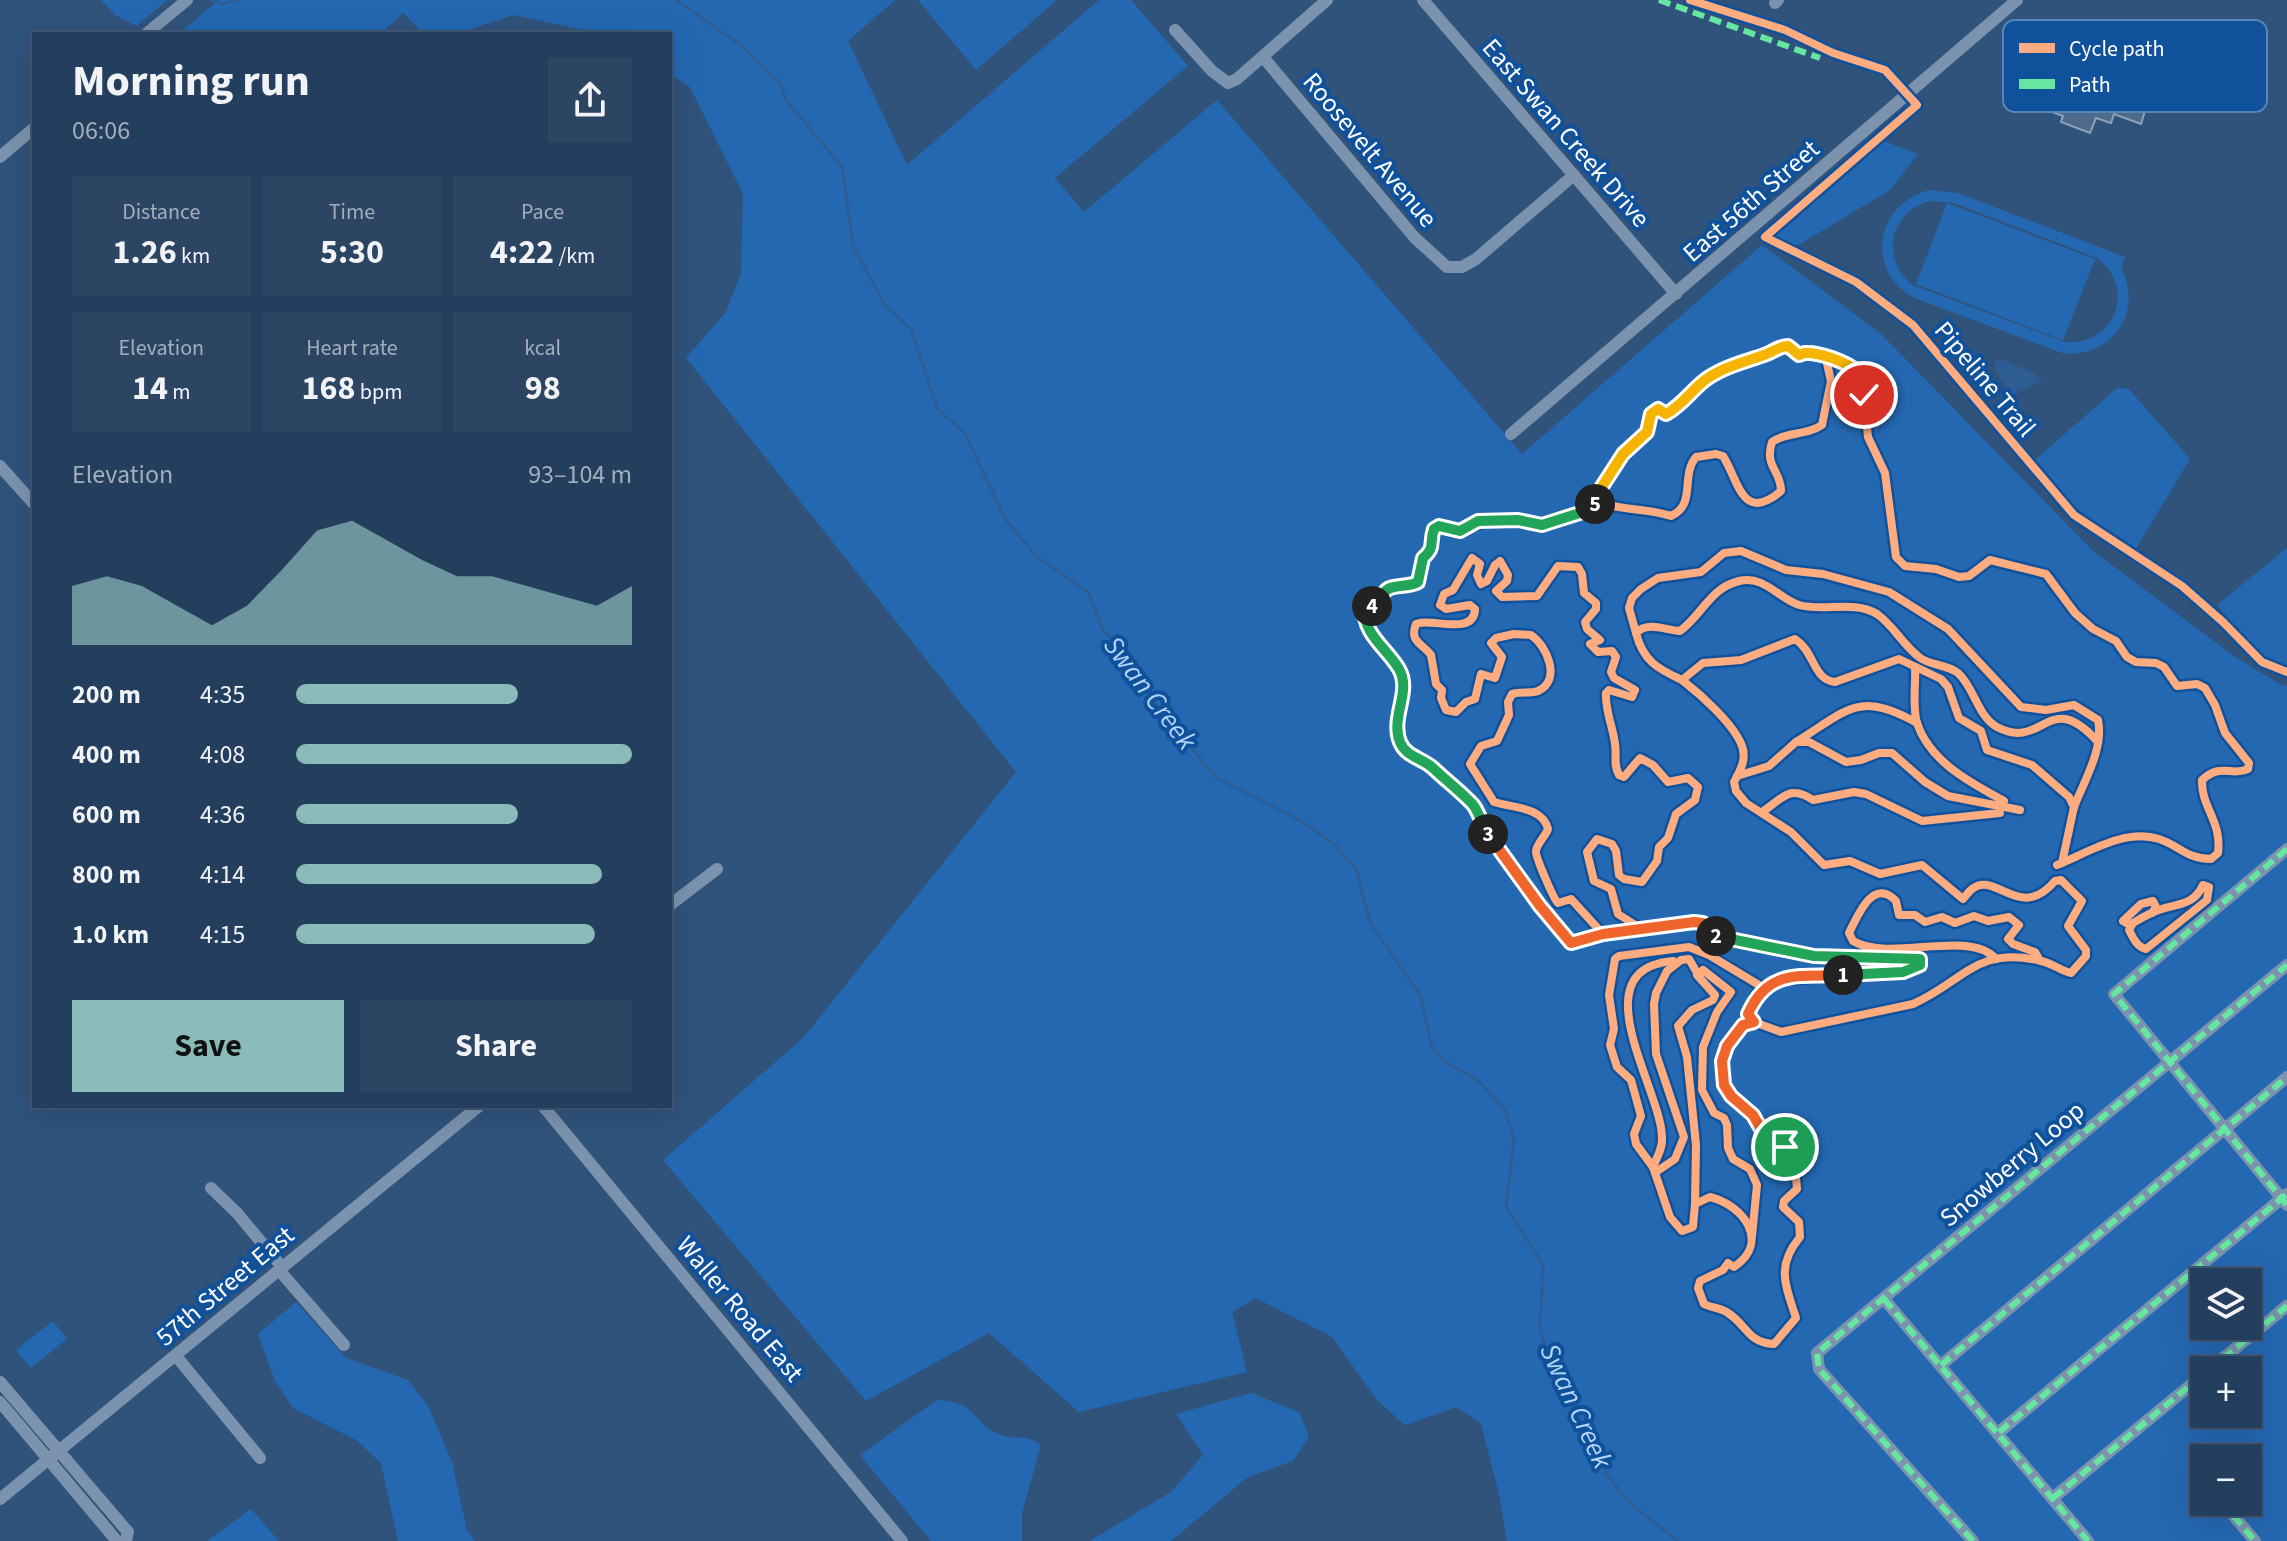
<!DOCTYPE html>
<meta charset="utf-8">
<style>
:root{--surface:#243e5d;--page:#2c4563;--text:#f1f3f6;--muted:#a3aebc;--line:#415772;--accent:#8bbbb9}
body{margin:0;font-family:"Source Sans 3",sans-serif;background:var(--page);color:var(--text);height:100vh;display:flex;flex-direction:column;font-size:30px;white-space:nowrap}
*{box-sizing:border-box;margin:0}
p{font-size:26px;color:var(--muted)}
.icon{flex:none;width:44px;height:44px;fill:none;stroke:currentColor;stroke-width:2;stroke-linecap:round;stroke-linejoin:round}
.map{position:relative;flex:1;overflow:hidden}
.drawer{position:absolute;left:32px;top:32px;width:640px;height:1076px;display:flex;flex-direction:column;background:var(--surface);border-radius:0px;box-shadow:0 8px 32px #0002,0 0 0 2px var(--line)}
.drawer>*{flex:none}
.tools{position:absolute;left:2190px;top:1268px;display:grid;gap:16px}
.tools a{display:grid;place-items:center;width:72px;height:72px;border-radius:0px;background:var(--surface);box-shadow:0 8px 32px #0002,0 0 0 2px var(--line);font-size:40px}
.pin{position:absolute;display:grid;place-items:center;width:68px;height:68px;color:#fff;margin:-34px;border:4px solid #fff;border-radius:50%;box-shadow:0 2px 8px #0007}
.km{position:absolute;width:40px;height:40px;margin:-20px;border-radius:50%;background:#222;color:#fff;font-size:22px;line-height:40px;text-align:center}
.round{display:grid;place-items:center;flex:none;width:84px;height:84px;border-radius:0px;background:var(--page)}
.overview{display:flex;align-items:center;justify-content:space-between;height:136px;padding:0 40px}
h1{font-size:44px;font-weight:700;line-height:60px}
.figures{display:grid;grid-template-columns:repeat(3,1fr);gap:12px;height:136px;padding:8px 40px}
.figures div{display:grid;align-content:center;border-radius:0px;background:var(--page);text-align:center}
.figures b{font-size:34px;font-weight:700}
.figures small{font-size:22px;font-weight:400}
.figures p{font-size:22px}
.chart{height:224px;padding:16px 40px}
.chart p{display:flex;justify-content:space-between}
.chart svg{width:100%;height:144px;margin-top:8px;fill:var(--accent);opacity:.7}
.button{display:flex;gap:16px;margin-top:auto;padding:16px 40px}
.button a{flex:1;height:92px;border-radius:0px;background:var(--accent);color:#111;font-size:32px;font-weight:700;line-height:92px;text-align:center}
.button a+a{background:var(--page);color:var(--text)}
ul{padding:0 40px;list-style:none;font-size:26px}
li{display:grid;grid-template-columns:128px 96px 1fr;align-items:center;height:60px}
li i{height:20px;border-radius:10px;background:var(--accent)}
.map>svg:first-child{display:block}
.green{fill:#2468b2;fill-rule:evenodd}
.water{fill:#2e5d93}
.lines{fill:none;stroke-linecap:round;stroke-linejoin:round}
.stream{stroke:#2e5d93;stroke-width:3}
.building{fill:#4e6a8a;stroke:#8fa3bb;stroke-width:2}
.minor{stroke:#7b93ae;stroke-width:12}
.quiet{stroke:#66e7a1;stroke-width:6;stroke-dasharray:12 6;stroke-linecap:butt}
.cycleway-casing{stroke:#10519c;stroke-width:13}
.cycleway{stroke:#ffac80;stroke-width:8}
.split-1-casing{stroke:#fff;stroke-width:16}
.split-2-casing{stroke:#fff;stroke-width:16}
.split-3-casing{stroke:#fff;stroke-width:16}
.split-4-casing{stroke:#fff;stroke-width:16}
.split-5-casing{stroke:#fff;stroke-width:16}
.split-6-casing{stroke:#fff;stroke-width:16}
.split-7-casing{stroke:#fff;stroke-width:16}
.split-1{stroke:#f0652b;stroke-width:10}
.split-2{stroke:#22a559;stroke-width:10}
.split-3{stroke:#f0652b;stroke-width:10}
.split-4{stroke:#22a559;stroke-width:10}
.split-5{stroke:#22a559;stroke-width:10}
.split-6{stroke:#f5b400;stroke-width:10}
.split-7{stroke:#f5b400;stroke-width:10}
.labels{text-anchor:middle;dominant-baseline:central;stroke-width:8;stroke-linejoin:round;paint-order:stroke}
.street-label{font-size:26px;fill:#fff;stroke:#10519c}
.water-label{font-size:28px;font-style:italic;fill:#b1d5fb;stroke:#10519c}
.key{fill:#10519c;stroke:#5885ba;stroke-width:2}
.key-label{font-size:22px;fill:#fff}
</style>
<div class="map">
<svg width="2287" height="1541" viewBox="0 0 2287 1541">
<rect width="100%" height="100%" fill="#30537c"/>
<g class="green">
<path d="M101 0H167L137 26 115 15Z"/>
<path d="M219 0H895L848 41 907 165 1099 0H1131L1188 66 1055 178 1084 212 1217 100 1522 454 1762 245 1882 335 2092 550 2234 656 2281 685 2287 686V1541H1507L1499 1494 1481 1424 1457 1407 1405 1425 1377 1400 1332 1337 1256 1298 1232 1312 1247 1372 1079 1412 989 1333 866 1401 663 1160 804 1037 1016 772 686 358 726 312 741 273 743 194 690 87 670 74V34H603L514 15 455 34H424L403 13 380 34H178ZM2204 1282H2248V1326H2204ZM2204 1370H2248V1414H2204ZM2204 1458H2248V1502H2204Z"/>
<path d="M918 0H1057L976 70Z"/>
<path d="M1881 140 1918 154 1890 190 1795 247 1771 235Z"/>
<path d="M1930 190 1958 193 2125 257 2121 267C2144 311 2113 359 2062 353L1917 299C1864 274 1874 203 1930 190ZM1929 201 1954 203 2097 258C2137 288 2115 347 2065 342L1913 285C1880 260 1889 213 1929 201Z"/>
<path d="M1947 203 2095 259 2063 340 1916 284Z"/>
<path d="M2117 388 2129 389 2190 459 2135 550 2076 512 2034 461Z"/>
<path d="M2287 548V669L2262 659 2217 605Z"/>
<path d="M296 1302 346 1358 408 1380 428 1406 452 1462 467 1530 475 1541H398L381 1463 356 1440 293 1408 275 1381 258 1334Z"/>
<path d="M53 1321 67 1339 31 1368 16 1350Z"/>
<path d="M1251 1393 1299 1412 1309 1437 1293 1461 1248 1477 1171 1541H1090L1171 1492 1203 1455 1176 1414Z"/>
<path d="M937 1400C978 1402 969 1420 998 1434 1013 1441 1027 1433 1041 1445L1022 1513V1541H931L860 1455Z"/>
<path d="M251 1509 279 1541H207Z"/>
</g>
<path class="water" d="M2001 359 2034 373 2043 381 2012 395 1995 370 1996 360Z"/>
<g class="lines">
<g class="stream">
<path d="M212 0 222 4 238 0"/>
<path d="M676 0 742 46 780 83 786 100 842 167 853 245 884 304 911 329 937 408 965 434 1006 520 1036 556 1089 593 1103 631 1118 643 1160 712 1217 778 1299 820 1333 843 1356 869 1371 925 1421 996 1431 1045 1444 1061 1480 1082 1505 1110 1514 1139 1506 1207 1543 1264 1540 1327 1548 1360 1607 1475 1630 1503 1678 1541"/>
</g>
</g>
<path class="building" d="M2088 41 2113 51 2114 47 2130 53 2131 49 2166 62 2161 73 2157 72 2141 124 2114 114 2111 123 2096 118 2090 133 2061 122 2063 116 2005 94 2009 84 2004 83 2009 71 2023 77 2035 47 2079 64Z"/>
<g class="lines">
<g class="minor">
<path d="M1423 0 1676 294"/>
<path d="M1775 3 1778 0"/>
<path d="M1175 30 1212 71 1228 83 1237 79 1327 0"/>
<path d="M146 34 187 0"/>
<path d="M1263 57 1415 238 1447 267H1462L1476 259 1574 175"/>
<path d="M0 157 34 128"/>
<path d="M1511 434 2017 0"/>
<path d="M0 466 34 504"/>
<path d="M2287 849 2114 994 2287 1205"/>
<path d="M670 905 717 869"/>
<path d="M543 1106 902 1541"/>
<path d="M211 1188 237 1213 282 1267"/>
<path d="M279 1270 344 1345"/>
<path d="M1884 1299 2088 1541"/>
<path d="M176 1356 260 1458"/>
<path d="M1941 1365 2287 1077"/>
<path d="M2209 1370 2287 1306"/>
<path d="M0 1382 128 1532 126 1541"/>
<path d="M0 1402 117 1541"/>
<path d="M1999 1432 2287 1194"/>
<path d="M2053 1498 2204 1374"/>
<path d="M0 1499 479 1106"/>
<path d="M2222 1502 2255 1541"/>
<path d="M1973 1541 1819 1369 1817 1353 2287 965"/>
</g>
<g class="quiet">
<path d="M1659 0 1820 58"/>
<path d="M2287 849 2114 994 2287 1205"/>
<path d="M1884 1299 2088 1541"/>
<path d="M1941 1365 2287 1077"/>
<path d="M2209 1370 2287 1306"/>
<path d="M1999 1432 2287 1194"/>
<path d="M2053 1498 2204 1374"/>
<path d="M2222 1502 2255 1541"/>
<path d="M1973 1541 1819 1369 1817 1353 2287 965"/>
</g>
<g class="cycleway-casing">
<g id="cycleway">
<path d="M1690 0 1785 30 1833 53 1885 70 1917 105 1765 237 1856 282 1913 325 2074 515 2182 586 2223 622 2262 662 2287 672"/>
<path d="M1598 502C1622 511 1646 508 1671 516 1697 504 1680 476 1696 457L1716 454 1723 456C1739 481 1742 524 1781 491 1781 470 1764 467 1772 442 1788 431 1806 436 1822 425L1831 381 1826 359"/>
<path d="M1636 633 1629 608 1632 598 1641 589 1658 578 1701 572 1724 553 1741 551 1786 570 1823 574 1889 592 1948 629 2021 707 2046 710 2074 705 2098 720C2104 749 2084 781 2074 807"/>
<path d="M1915 667C1916 683 1912 707 1917 723 1930 762 1971 783 2004 801"/>
<path d="M1682 680C1658 669 1643 661 1636 633 1648 621 1664 630 1680 631 1702 615 1710 588 1739 581 1764 575 1778 598 1799 605 1823 612 1854 600 1877 614 1893 625 1903 645 1919 657 1930 666 1947 664 1958 673 1974 687 1978 717 1997 727 2044 752 2048 686 2098 742"/>
<path d="M1796 742C1848 710 1858 690 1917 723"/>
<path d="M1737 776 1769 766 1796 742H1809L1846 762 1861 760 1879 753H1892L1925 782 1948 796 2020 810"/>
<path d="M1762 812C1783 798 1790 784 1813 800L1854 792 1866 794 1922 821 2000 813"/>
<path d="M2057 865C2087 853 2125 828 2159 839 2180 846 2185 858 2211 859L2218 853C2222 820 2201 808 2202 780 2222 762 2231 777 2248 769L2249 763 2225 733 2215 705 2205 688 2197 684 2177 686 2164 667 2156 663 2136 662 2127 657 2116 641 2093 629 2075 613 2046 574 1990 560 1969 576 1959 577 1936 569 1905 566 1896 557 1885 473 1868 437 1864 395 1853 383 1858 372C1845 360 1815 351 1799 355L1785 346C1762 352 1723 367 1704 381 1691 391 1681 406 1666 414L1658 409 1651 414 1647 432 1623 454 1601 488 1598 502C1587 510 1552 525 1539 524 1510 522 1487 516 1460 531L1439 526 1434 529V544L1423 558 1418 582C1409 588 1389 583 1384 593 1381 597 1382 602 1380 606L1375 608 1368 603 1364 606C1362 634 1385 647 1398 668 1413 692 1387 720 1401 746 1407 757 1421 759 1431 766 1444 777 1460 791 1471 804 1478 811 1480 822 1486 830 1514 868 1541 907 1571 943L1603 934 1694 922 1703 923 1719 938 1814 956 1920 959V965L1903 972 1777 980 1756 995 1748 1014 1754 1022 1781 1032 1913 1004C1963 982 1977 945 2041 961 2052 963 2061 971 2071 973L2086 956V950L2068 926 2082 901 2061 880 2055 881C2019 923 1996 870 1972 889 1968 892 1966 896 1963 899L1922 865 1880 874 1850 861 1824 865 1791 832 1746 803 1736 791 1734 782C1740 771 1747 759 1742 746 1734 724 1700 694 1682 680L1703 663 1741 660 1795 639C1815 652 1813 680 1835 682L1899 659 1941 679 1948 687 1959 718 1981 731 1987 750 2032 765 2069 797 2074 807 2062 863"/>
<path d="M2133 923 2129 930C2133 938 2137 947 2146 949L2207 900 2209 887 2203 885C2193 907 2176 903 2156 911 2148 914 2140 919 2133 923L2130 925 2123 921 2141 904 2153 901 2156 907 2152 913"/>
<path d="M1603 934 1571 899 1558 903C1554 900 1535 856 1536 851 1537 843 1545 837 1548 829 1543 807 1513 808 1494 802L1470 764 1481 746 1497 741 1509 715 1508 702 1512 694C1520 691 1531 694 1538 691 1562 680 1547 646 1531 635L1514 634 1496 638 1491 643 1502 657 1495 678 1481 674 1475 699 1466 702 1456 712 1446 710 1441 698 1442 690 1436 684 1431 655C1422 643 1409 642 1416 624 1430 617 1474 637 1475 609L1470 605 1446 609 1440 605 1444 594 1453 590 1472 558 1480 564 1477 575 1481 584 1487 581 1495 565 1500 561 1508 575 1507 581 1496 591 1502 597 1537 596 1558 566 1578 567 1582 574 1584 593 1596 603V609L1585 622 1587 629 1600 640 1590 644 1598 652 1612 651 1616 657 1611 672 1614 678 1635 690 1632 697 1609 690 1606 693C1605 712 1613 726 1615 744 1617 756 1613 764 1619 775L1624 777 1640 758 1653 765 1668 782 1688 778 1698 787 1695 800 1676 814 1668 838 1659 847 1657 861 1642 882 1624 879 1619 875 1616 851 1612 844 1597 839 1587 852 1594 881 1611 889 1618 914 1640 928"/>
<path d="M1996 959C1970 928 1890 963 1853 941L1849 933C1858 915 1873 877 1896 901L1899 915H1915L1925 922 1942 917 1955 923 1974 916 1988 921 2009 917 2019 925 2008 939 2013 944 2035 952 2039 959"/>
<path d="M1754 1022 1743 1025 1727 1046 1722 1061 1724 1085 1731 1096 1753 1115 1765 1136 1794 1154 1797 1189 1784 1201 1783 1207 1799 1222 1800 1237C1775 1267 1786 1286 1796 1318L1774 1344C1748 1343 1747 1325 1728 1313 1721 1308 1712 1308 1704 1304L1698 1288 1700 1281 1723 1270 1728 1263 1734 1267C1771 1242 1743 1205 1710 1197L1695 1204 1693 1227 1682 1231 1670 1217 1653 1167 1636 1144 1634 1134 1641 1116 1631 1080 1617 1067 1610 1045 1614 1029 1609 995 1615 959 1619 956 1689 947 1709 955 1764 988"/>
<path d="M1653 1167C1657 1157 1663 1148 1662 1137 1661 1089 1579 969 1673 961"/>
<path d="M1656 1172 1675 1159 1684 1137 1656 1054 1654 1004 1656 993 1667 971 1681 960 1689 959 1696 971"/>
<path d="M1695 1204 1696 1145 1687 1057 1678 1026 1692 1010 1713 1000 1715 995 1697 975 1703 970 1731 992 1717 1012 1703 1047 1702 1090 1714 1113 1724 1118 1727 1125 1728 1148 1733 1159 1750 1169 1757 1185 1752 1236"/>
</g>
</g>
<use href="#cycleway" class="cycleway"/>
</g>
<g class="lines">
<g class="split-1-casing">
<path id="split-1" d="M1785 1147 1765 1136 1753 1115 1731 1096 1724 1085 1722 1061 1727 1046 1743 1025 1754 1022 1748 1014C1768 968 1801 977 1843 975"/>
</g>
<g class="split-2-casing">
<path id="split-2" d="M1716 936 1814 956 1920 959V965L1903 972 1843 975"/>
</g>
<g class="split-3-casing">
<path id="split-3" d="M1488 834 1540 906 1571 943 1603 934 1694 922 1703 923 1716 936"/>
</g>
<g class="split-4-casing">
<path id="split-4" d="M1372 606 1368 603 1364 606C1363 635 1386 647 1399 669 1412 692 1390 717 1400 742 1406 757 1422 758 1433 768 1442 777 1467 797 1474 806 1480 815 1482 825 1488 834"/>
</g>
<g class="split-5-casing">
<path id="split-5" d="M1372 606H1380C1382 602 1381 597 1384 593 1389 583 1409 588 1418 582L1423 558C1436 547 1429 543 1434 529L1439 526 1460 531 1478 521 1518 520 1542 525 1586 511 1595 504"/>
</g>
<g class="split-6-casing">
<path id="split-6" d="M1595 504 1601 488 1623 454 1647 432 1651 414 1658 409 1666 414C1682 405 1691 391 1705 380 1723 367 1744 362 1764 355 1773 352 1779 346 1788 346L1799 355 1805 353"/>
</g>
<g class="split-7-casing">
<path id="split-7" d="M1805 353C1819 352 1847 362 1858 372L1853 383 1864 395"/>
</g>
<use href="#split-1" class="split-1"/>
<use href="#split-2" class="split-2"/>
<use href="#split-3" class="split-3"/>
<use href="#split-4" class="split-4"/>
<use href="#split-5" class="split-5"/>
<use href="#split-6" class="split-6"/>
<use href="#split-7" class="split-7"/>
</g>
<g class="labels">
<g class="street-label">
<text transform="translate(1566 133) rotate(49)">East Swan Creek Drive</text>
<text transform="translate(1370 150) rotate(50)">Roosevelt Avenue</text>
<text transform="translate(1751 201) rotate(-41)">East 56th Street</text>
<text transform="translate(1985 379) rotate(50)">Pipeline Trail</text>
<text transform="translate(2012 1164) rotate(-40)">Snowberry Loop</text>
<text transform="translate(225 1286) rotate(-40)">57th Street East</text>
<text transform="translate(740 1309) rotate(50)">Waller Road East</text>
</g>
<g class="water-label">
<text transform="translate(1150 693) rotate(53)">Swan Creek</text>
<text transform="translate(1576 1406) rotate(65)">Swan Creek</text>
</g>
</g>
<rect x="2003" y="20" width="264" height="92" rx="12" class="key"/>
<rect x="2019" y="43" width="36" height="10" fill="#ffac80"/>
<rect x="2019" y="79" width="36" height="10" fill="#66e7a1"/>
<g class="key-label">
<text x="2069" y="56">Cycle path</text>
<text x="2069" y="92">Path</text>
</g>
</svg>
<div class="tools">
<a><svg class="icon" aria-label="layers" viewBox="0 0 24 24"><path d="M12 4l9 5-9 5-9-5zM3 14l9 5 9-5"/></svg></a>
<a>+</a>
<a>−</a>
</div>
<div class="pin" style="left:1785px;top:1147px;background:#1e9e55"><svg class="icon" aria-label="arrive" viewBox="0 0 24 24"><path d="M6 21V4h12l-3 4 3 4H6"/></svg></div>
<div class="pin" style="left:1864px;top:395px;background:#d93025"><svg class="icon" aria-label="check" viewBox="0 0 24 24"><path d="M5 12l5 5 9-10"/></svg></div>
<b class="km" style="left:1843px;top:975px">1</b>
<b class="km" style="left:1716px;top:936px">2</b>
<b class="km" style="left:1488px;top:834px">3</b>
<b class="km" style="left:1372px;top:606px">4</b>
<b class="km" style="left:1595px;top:504px">5</b>
<section class="drawer">
<div class="overview"><div><h1>Morning run</h1><p>06:06</p></div><a class="round"><svg class="icon" aria-label="share" viewBox="0 0 24 24"><path d="M12 15V3M7 8l5-5 5 5M5 13v7h14v-7"/></svg></a></div>
<div class="figures">
<div><p>Distance</p><b>1.26<small> km</small></b></div>
<div><p>Time</p><b>5:30</b></div>
<div><p>Pace</p><b>4:22<small> /km</small></b></div>
</div>
<div class="figures">
<div><p>Elevation</p><b>14<small> m</small></b></div>
<div><p>Heart rate</p><b>168<small> bpm</small></b></div>
<div><p>kcal</p><b>98</b></div>
</div>
<div class="chart"><p><span>Elevation</span>93–104 m</p>
<svg viewBox="0 0 160 44" preserveAspectRatio="none"><path d="M0 44V26L10 23L20 26L30 32L40 38L50 32L60 21L70 9L80 6L90 12L100 18L110 23L120 23L130 26L140 29L150 32L160 26V44z"/></svg>
</div>
<ul>
<li><b>200 m</b>4:35<i style="width:66%"></i></li>
<li><b>400 m</b>4:08<i style="width:100%"></i></li>
<li><b>600 m</b>4:36<i style="width:66%"></i></li>
<li><b>800 m</b>4:14<i style="width:91%"></i></li>
<li><b>1.0 km</b>4:15<i style="width:89%"></i></li>
</ul>
<div class="button"><a>Save</a><a>Share</a></div>
</section>
</div>
